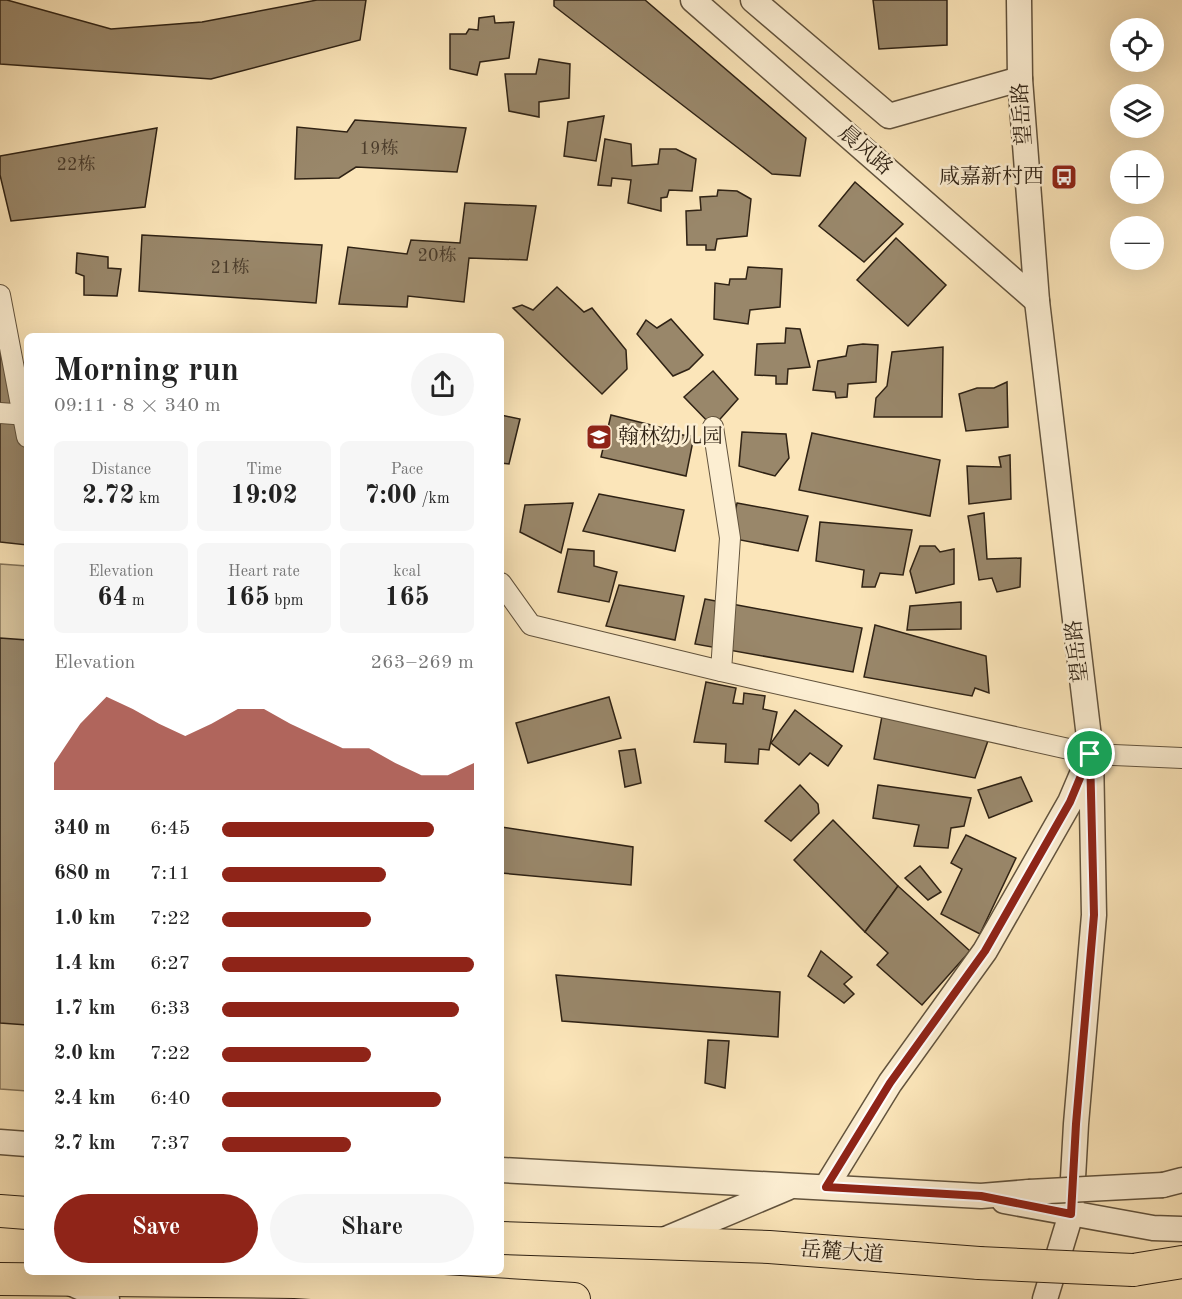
<!DOCTYPE html>
<meta charset="utf-8">
<style>
:root{--surface:#fff;--page:#f6f6f6;--text:#222;--muted:#767676;--accent:#8f2418}
body{margin:0;font-family:"Old Standard TT","Noto Serif SC",serif;background:var(--page);color:var(--text);height:100vh;display:flex;flex-direction:column;font-size:22px;white-space:nowrap}
*{box-sizing:border-box;margin:0}
p{font-size:20px;color:var(--muted)}
.icon{flex:none;width:33px;height:33px;fill:none;stroke:currentColor;stroke-width:2;stroke-linecap:round;stroke-linejoin:round}
.map{position:relative;flex:1;overflow:hidden}
.panel{position:absolute;left:24px;top:333px;width:480px;height:942px;display:flex;flex-direction:column;background:var(--surface);border-radius:9px;box-shadow:0 6px 24px #0002}
.panel>*{flex:none}
.fabs{position:absolute;left:1110px;top:18px;display:grid;gap:12px}
.fabs a{display:grid;place-items:center;width:54px;height:54px;border-radius:50%;background:var(--surface);box-shadow:0 6px 24px #0002;font-size:30px}
.pin{position:absolute;display:grid;place-items:center;width:51px;height:51px;color:#fff;margin:-26px;border:3px solid #fff;border-radius:50%;box-shadow:0 2px 6px #0007}
.round{display:grid;place-items:center;flex:none;width:63px;height:63px;border-radius:32px;background:var(--page)}
.summary{display:flex;align-items:center;justify-content:space-between;height:102px;padding:0 30px}
h1{font-size:33px;font-weight:800;line-height:45px}
.metrics{display:grid;grid-template-columns:repeat(3,1fr);gap:9px;height:102px;padding:6px 30px}
.metrics div{display:grid;align-content:center;border-radius:9px;background:var(--page);text-align:center}
.metrics b{font-size:26px;font-weight:800}
.metrics small{font-size:16px;font-weight:400}
.metrics p{font-size:16px}
.chart{height:168px;padding:12px 30px}
.chart p{display:flex;justify-content:space-between}
.chart svg{width:100%;height:108px;margin-top:6px;fill:var(--accent);opacity:.7}
.primary-button{display:flex;gap:12px;margin-top:auto;padding:12px 30px}
.primary-button a{flex:1;height:69px;border-radius:36px;background:var(--accent);color:#fff;font-size:24px;font-weight:800;line-height:69px;text-align:center}
.primary-button a+a{background:var(--page);color:var(--text)}
ul{padding:0 30px;list-style:none;font-size:20px}
li{display:grid;grid-template-columns:96px 72px 1fr;align-items:center;height:45px}
li i{height:15px;border-radius:8px;background:var(--accent)}
.map>svg:first-child{display:block}
.green{fill:#d8c49d;stroke:#847358;stroke-width:1.5}
.building{fill:#99876a;stroke:#2f2214;stroke-width:1.5}
.lines{fill:none;stroke-linecap:round;stroke-linejoin:round}
.minor-casing{stroke:#62533d;stroke-width:22}
.tertiary-casing{stroke:#62533d;stroke-width:27}
.trunk-casing{stroke:#2f2214;stroke-width:34}
.minor{stroke:#fceed2;stroke-width:20}
.tertiary{stroke:#fceed2;stroke-width:24}
.trunk{stroke:#fbe5b9;stroke-width:32}
.tertiary-bridge-casing{stroke:#62533d;stroke-width:27;stroke-linecap:butt}
.trunk-bridge-casing{stroke:#2f2214;stroke-width:34;stroke-linecap:butt}
.tertiary-bridge{stroke:#fceed2;stroke-width:24}
.trunk-bridge{stroke:#fbe5b9;stroke-width:32}
.route-casing{stroke:#fff;stroke-width:12}
.route{stroke:#8f2418;stroke-width:8}
.labels{text-anchor:middle;dominant-baseline:central;stroke-width:5;stroke-linejoin:round;paint-order:stroke}
.number-label{font-size:18px;fill:#4a3b2a}
.street-label{font-size:21px;fill:#2f2214;stroke:#fceed2}
.poi-label{font-size:21px;fill:#2f2214;stroke:#fceed2;text-anchor:end}
</style>
<div class="map">
<svg width="1182" height="1299" viewBox="0 0 1182 1299">
<rect width="100%" height="100%" fill="#fbe5b9"/>
<filter id="stains"><feTurbulence type="fractalNoise" baseFrequency=".00333" numOctaves="4"/><feColorMatrix values="0 0 0 0 .2 0 0 0 0 .09 0 0 0 0 .02 0 0 0 .5 -.17"/></filter>
<radialGradient id="worn" r=".72"><stop offset=".6" stop-color="#630" stop-opacity="0"/><stop offset="1" stop-color="#630" stop-opacity=".3"/></radialGradient>
<path class="green" d="M0 564 27 566V1091L0 1089Z"/>
<g class="building">
<path d="M0 0H7L111 29 202 22 317 0H366L360 40 211 79 0 64Z"/>
<path d="M554 0H645L806 138 800 176 772 174 554 6Z"/>
<path d="M873 0H947V45L879 49Z"/>
<path d="M494 16 495 23 514 22 509 58 480 62 477 75 450 69V34H466L469 29 478 30 479 18Z"/>
<path d="M539 59 570 64 569 98 539 102V117L509 111 505 74H536Z"/>
<path d="M604 116 596 161 564 156 568 122Z"/>
<path d="M355 120 466 128 457 172 356 167 339 178 295 179 297 127 347 132Z"/>
<path d="M157 128 145 207 11 221 0 175V156Z"/>
<path d="M605 139 631 144 632 166 658 164 660 149H676L696 159 692 191 669 190 667 197 661 198V211L628 203 631 180 612 178 611 186 598 185Z"/>
<path d="M855 182 903 224 864 262 819 226Z"/>
<path d="M718 190 737 191 751 199 747 236 717 239 715 250H706V245H687L686 211 701 210 700 197 717 196Z"/>
<path d="M465 203 536 206 527 260 469 258 464 302 408 296 407 307 339 304 348 247 407 254 411 240 460 243Z"/>
<path d="M142 235 322 245 316 303 139 291Z"/>
<path d="M896 238 946 285 908 326 857 280Z"/>
<path d="M77 253 108 257V268L121 269 117 296 84 295V276L76 273Z"/>
<path d="M748 267 782 269 780 307 750 310 748 324 714 319 715 283 729 285 730 279H746Z"/>
<path d="M557 287 584 312 592 308 626 350 627 369 602 394 513 308 522 305 533 310Z"/>
<path d="M671 319 703 355 689 369 673 376 637 334 646 320 657 328Z"/>
<path d="M786 328 800 329 810 367 788 369 787 384H776V376L755 375 757 344 785 343Z"/>
<path d="M863 344 878 345 876 382 848 384 847 397 836 398 835 392 813 390 818 361 846 356 848 346Z"/>
<path d="M0 345 27 366V545L0 542Z"/>
<path d="M943 347 942 417H874L876 398 887 386 892 352Z"/>
<path d="M713 371 738 399 713 427 684 397Z"/>
<path d="M1007 382 1008 427 966 431 959 394 977 388H994Z"/>
<path d="M501 415 520 419 509 464 501 463Z"/>
<path d="M611 415 663 428 671 434 694 436 686 476 601 457Z"/>
<path d="M742 432 786 434 789 458 775 476 739 466Z"/>
<path d="M812 433 940 460 930 516 799 490Z"/>
<path d="M1010 455 1011 499 969 504 967 466 1001 467 999 457Z"/>
<path d="M599 494 684 510 675 551 583 531Z"/>
<path d="M573 503 561 553 520 532 525 505Z"/>
<path d="M737 503 808 516 798 551 730 538Z"/>
<path d="M984 513 987 559 1021 558 1020 587 997 592 992 578 979 580 968 516Z"/>
<path d="M820 522 912 530 903 575 880 573 875 587H862L864 570 816 561Z"/>
<path d="M920 546H935L940 552 954 549V584L916 593 910 571Z"/>
<path d="M568 549 594 551V566L617 572 609 602 558 592Z"/>
<path d="M619 585 684 596 675 640 606 626Z"/>
<path d="M705 599 862 628 853 672 695 644Z"/>
<path d="M961 602V629L907 630 910 606Z"/>
<path d="M875 625 986 656 989 693 975 688 972 696 864 677Z"/>
<path d="M0 638 27 640V1025L0 1023Z"/>
<path d="M706 682 736 688 733 703 743 704 744 693 765 696 763 709 777 712 769 750 759 749 758 764 725 762 726 744 694 742Z"/>
<path d="M609 697 621 738 528 763 516 723Z"/>
<path d="M795 710 842 746 828 766 810 753 799 765 771 743Z"/>
<path d="M882 716 991 732 975 778 874 759Z"/>
<path d="M635 749 641 783 625 787 619 751Z"/>
<path d="M1021 777 1032 801 989 818 978 790Z"/>
<path d="M800 785 818 804 819 813 791 841 765 821Z"/>
<path d="M878 785 971 798 964 826 951 828 948 848 914 846 919 825 873 818Z"/>
<path d="M833 820 898 886 865 932 794 860Z"/>
<path d="M501 827 633 847 631 885 501 873Z"/>
<path d="M966 835 1016 858 980 934 941 914 962 869 951 863Z"/>
<path d="M920 866 941 892 928 900 905 878Z"/>
<path d="M898 886 970 951 922 1005 877 965 888 953 865 932Z"/>
<path d="M821 951 852 977 844 984 854 994 844 1003 808 976Z"/>
<path d="M556 975 780 992 778 1037 562 1021Z"/>
<path d="M708 1040 729 1041 725 1088 705 1083Z"/>
</g>
<g class="lines">
<g class="minor-casing">
<g id="minor">
<path d="M0 295 27 437"/>
<path d="M0 413 27 415"/>
<path d="M713 427 730 538 721 671 1091 754 1182 758"/>
<path d="M501 583 531 625 721 671"/>
</g>
</g>
<g class="tertiary-casing">
<g id="tertiary">
<path d="M693 0 1037 301"/>
<path d="M753 0 889 116 1020 79"/>
<path d="M1019 0 1020 79 1037 301 1091 754 1094 915 1076 1124 1071 1214 1045 1299"/>
<path d="M0 1142 27 1144"/>
<path d="M501 1170 981 1196 1029 1192"/>
<path d="M1163 1185 1182 1180"/>
<path d="M826 1187 890 1083 985 951 1070 802 1088 760"/>
<path d="M1004 1201 1153 1228 1182 1229"/>
<path d="M661 1241 787 1188"/>
<path d="M70 1283 107 1299"/>
</g>
</g>
<g class="trunk-casing">
<g id="trunk">
<path d="M0 1211 27 1213"/>
<path d="M501 1238 769 1247 979 1263"/>
<path d="M1133 1270 1182 1262"/>
<path d="M0 1279 295 1282 574 1299"/>
</g>
</g>
<use href="#minor" class="minor"/>
<use href="#tertiary" class="tertiary"/>
<use href="#trunk" class="trunk"/>
<g class="tertiary-bridge-casing">
<path id="tertiary-bridge" d="M1029 1192 1163 1185"/>
</g>
<g class="trunk-bridge-casing">
<path id="trunk-bridge" d="M979 1263 1133 1270"/>
</g>
<use href="#tertiary-bridge" class="tertiary-bridge"/>
<use href="#trunk-bridge" class="trunk-bridge"/>
</g>
<g class="lines">
<g class="route-casing">
<path id="route" d="M1090 754 1094 915 1076 1124 1071 1214 981 1196 826 1187 890 1083 985 951 1070 802Z"/>
</g>
<use href="#route" class="route"/>
</g>
<defs>
<g id="bus-square" transform="scale(1.35)"><rect x="-9" y="-9" width="18" height="18" rx="4" fill="#8f2418" stroke="#fceed2"/><path d="M-5-6H5V4H4V6H2V4H-2V6H-4V4H-5ZM-3.5-4V0h7V-4ZM-3.5 1.2v1.5H-2V1.2ZM2 1.2v1.5H3.5V1.2Z" fill="#fff"/></g>
<g id="school-square" transform="scale(1.35)"><rect x="-9" y="-9" width="18" height="18" rx="4" fill="#8f2418" stroke="#fceed2"/><path d="M0-5L7-2L0 1L-7-2ZM-4 1L0 2.5L4 1V4Q0 6-4 4Z" fill="#fff"/></g>
</defs>
<g fill-rule="evenodd">
<use href="#bus-square" x="1064" y="177"/>
<use href="#school-square" x="599" y="437"/>
</g>
<g class="labels">
<g class="number-label">
<text x="379" y="149">19栋</text>
<text x="76" y="165">22栋</text>
<text x="437" y="256">20栋</text>
<text x="230" y="268">21栋</text>
</g>
<g class="street-label">
<text transform="translate(1023 114) rotate(-94)">望岳路</text>
<text transform="translate(865 151) rotate(41)">晨风路</text>
<text transform="translate(1078 651) rotate(-97)">望岳路</text>
<text transform="translate(842 1253) rotate(4)">岳麓大道</text>
</g>
<g class="poi-label">
<text x="1044" y="177">咸嘉新村西</text>
<text x="618" y="437" text-anchor="start">翰林幼儿园</text>
</g>
</g>
<rect width="100%" height="100%" filter="url(#stains)"/>
<rect width="100%" height="100%" fill="url(#worn)"/>
</svg>
<div class="fabs">
<a><svg class="icon" aria-label="locate" viewBox="0 0 24 24"><circle cx="12" cy="12" r="6"/><path d="M12 2v4M12 18v4M2 12h4M18 12h4"/></svg></a>
<a><svg class="icon" aria-label="layers" viewBox="0 0 24 24"><path d="M12 4l9 5-9 5-9-5zM3 14l9 5 9-5"/></svg></a>
<a>+</a>
<a>−</a>
</div>
<div class="pin" style="left:1090px;top:754px;background:#1e9e55"><svg class="icon" aria-label="arrive" viewBox="0 0 24 24"><path d="M6 21V4h12l-3 4 3 4H6"/></svg></div>
<section class="panel">
<div class="summary"><div><h1>Morning run</h1><p>09:11 · 8 × 340 m</p></div><a class="round"><svg class="icon" aria-label="share" viewBox="0 0 24 24"><path d="M12 15V3M7 8l5-5 5 5M5 13v7h14v-7"/></svg></a></div>
<div class="metrics">
<div><p>Distance</p><b>2.72<small> km</small></b></div>
<div><p>Time</p><b>19:02</b></div>
<div><p>Pace</p><b>7:00<small> /km</small></b></div>
</div>
<div class="metrics">
<div><p>Elevation</p><b>64<small> m</small></b></div>
<div><p>Heart rate</p><b>165<small> bpm</small></b></div>
<div><p>kcal</p><b>165</b></div>
</div>
<div class="chart"><p><span>Elevation</span>263–269 m</p>
<svg viewBox="0 0 160 44" preserveAspectRatio="none"><path d="M0 44V33L10 17L20 6L30 11L40 17L50 22L60 17L70 11L80 11L90 17L100 22L110 27L120 27L130 33L140 38L150 38L160 33V44z"/></svg>
</div>
<ul>
<li><b>340 m</b>6:45<i style="width:84%"></i></li>
<li><b>680 m</b>7:11<i style="width:65%"></i></li>
<li><b>1.0 km</b>7:22<i style="width:59%"></i></li>
<li><b>1.4 km</b>6:27<i style="width:100%"></i></li>
<li><b>1.7 km</b>6:33<i style="width:94%"></i></li>
<li><b>2.0 km</b>7:22<i style="width:59%"></i></li>
<li><b>2.4 km</b>6:40<i style="width:87%"></i></li>
<li><b>2.7 km</b>7:37<i style="width:51%"></i></li>
</ul>
<div class="primary-button"><a>Save</a><a>Share</a></div>
</section>
</div>
